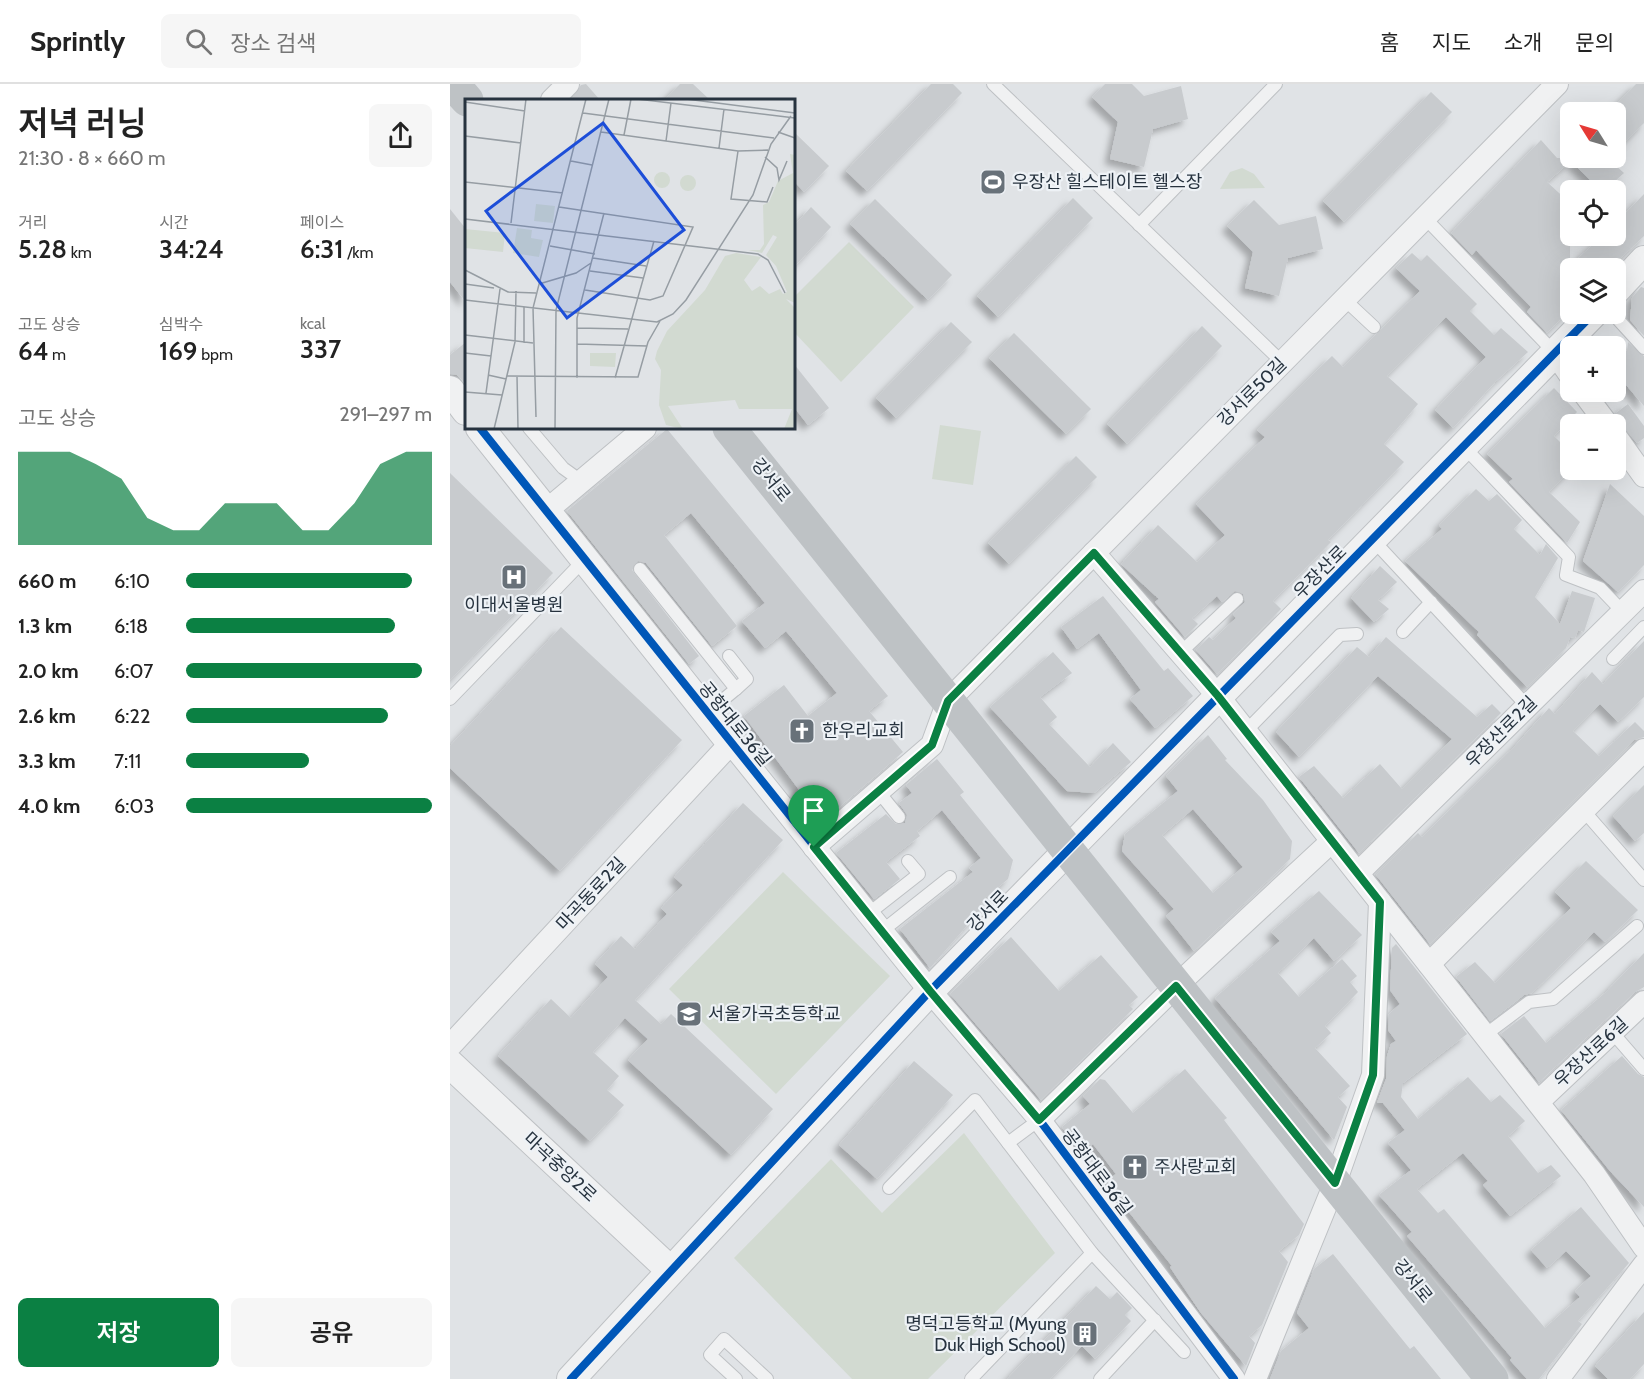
<!DOCTYPE html>
<html lang="ko">
<meta charset="utf-8">
<style>
:root{--surface:#fff;--page:#f6f6f6;--text:#222;--muted:#767676;--line:#e0e0e0;--accent:#0b8043}
body{margin:0;font-family:Cabin,"Noto Sans KR",sans-serif;background:var(--page);color:var(--text);height:100vh;display:flex;flex-direction:column;font-size:22px;white-space:nowrap}
*{box-sizing:border-box;margin:0}
p{font-size:20px;color:var(--muted)}
.icon{flex:none;width:33px;height:33px;fill:none;stroke:currentColor;stroke-width:2;stroke-linecap:round;stroke-linejoin:round}
.map{position:relative;flex:1;overflow:hidden}
.drawer{display:flex;flex-direction:column;background:var(--surface);width:450px}
.drawer>*{flex:none}
.needle{width:39px;rotate:307deg}
.tools{position:absolute;left:1110px;top:18px;display:grid;gap:12px}
.tools a{display:grid;place-items:center;width:66px;height:66px;border-radius:9px;background:var(--surface);box-shadow:0 6px 24px #0002;font-size:30px}
.pin{position:absolute;display:grid;place-items:center;width:51px;height:51px;color:#fff;margin:-62px -26px;border-radius:50% 50% 50% 0;rotate:-45deg;box-shadow:0 0 6px #0007}
.pin .icon{rotate:45deg}
.round{display:grid;place-items:center;flex:none;width:63px;height:63px;border-radius:9px;background:var(--page)}
.summary{display:flex;align-items:center;justify-content:space-between;height:102px;padding:0 18px}
h1{font-size:33px;font-weight:600;line-height:45px}
.metrics{display:grid;grid-template-columns:repeat(3,1fr);gap:9px;height:102px;padding:6px 18px}
.metrics div{display:grid;align-content:center}
.metrics b{font-size:26px;font-weight:600}
.metrics small{font-size:16px;font-weight:400}
.metrics p{font-size:16px}
.chart{height:168px;padding:12px 18px}
.chart p{display:flex;justify-content:space-between}
.chart svg{width:100%;height:108px;margin-top:6px;fill:var(--accent);opacity:.7}
.primary-button{display:flex;gap:12px;margin-top:auto;padding:12px 18px}
.primary-button a{flex:1;height:69px;border-radius:9px;background:var(--accent);color:#fff;font-size:24px;font-weight:600;line-height:69px;text-align:center}
.primary-button a+a{background:var(--page);color:var(--text)}
ul{padding:0 18px;list-style:none;font-size:20px}
li{display:grid;grid-template-columns:96px 72px 1fr;align-items:center;height:45px}
li i{height:15px;border-radius:8px;background:var(--accent)}
header{display:flex;align-items:center;gap:36px;box-sizing:border-box;height:84px;padding:0 30px;background:var(--surface);border-bottom:2px solid var(--line)}
header strong{font-size:28px}
nav{display:flex;gap:33px;margin-inline-start:auto;font-size:21px}
.search{width:420px;height:54px;background:var(--page);display:flex;align-items:center;gap:15px;box-sizing:border-box;padding:0 21px;border-radius:9px;color:var(--muted);font-size:22px}
main{display:flex;flex:1;min-height:0}
.map>svg:first-child{display:block}
.green{fill:#d2dad1}
.building{fill:#c8cbce;fill-rule:evenodd;filter:url(#shadow)}
.lines{fill:none;stroke-linecap:round;stroke-linejoin:round}
.service-casing{stroke:#bec1c4;stroke-width:14}
.minor-casing{stroke:#bec1c4;stroke-width:24}
.tertiary-casing{stroke:#bec1c4;stroke-width:30}
.service{stroke:#f0f1f2;stroke-width:12}
.minor{stroke:#f0f1f2;stroke-width:22}
.tertiary{stroke:#f0f1f2;stroke-width:28}
.secondary{stroke:#bec2c5;stroke-width:33}
.cycleway-casing{stroke:#eef2f6;stroke-width:11}
.cycleway{stroke:#0057b8;stroke-width:8}
.route-casing{stroke:#fff;stroke-width:12}
.route{stroke:#0b8043;stroke-width:8}
.labels{text-anchor:middle;dominant-baseline:central;stroke-width:4.5;stroke-linejoin:round;paint-order:stroke}
.poi-label{font-size:18px;fill:#27333f;stroke:#eef2f6;text-anchor:start}
.street-label{font-size:18px;fill:#27333f;stroke:#eef2f6}
.inset-road{fill:none;stroke:#969da3;stroke-width:1.5}
.view{fill:#1d4ed8;fill-opacity:0.15;stroke:#1d4ed8;stroke-width:3}
.inset-edge{fill:none;stroke:#27333f;stroke-width:3}
</style>
<header>
<strong>Sprintly</strong>
<div class="search"><svg class="icon" aria-label="search" viewBox="0 0 24 24"><circle cx="10" cy="10" r="6"/><path d="M15 15l6 6"/></svg>장소 검색</div>
<nav><a>홈</a><a>지도</a><a>소개</a><a>문의</a></nav>
</header>
<main>
<section class="drawer">
<div class="summary"><div><h1>저녁 러닝</h1><p>21:30 · 8 × 660 m</p></div><a class="round"><svg class="icon" aria-label="share" viewBox="0 0 24 24"><path d="M12 15V3M7 8l5-5 5 5M5 13v7h14v-7"/></svg></a></div>
<div class="metrics">
<div><p>거리</p><b>5.28<small> km</small></b></div>
<div><p>시간</p><b>34:24</b></div>
<div><p>페이스</p><b>6:31<small> /km</small></b></div>
</div>
<div class="metrics">
<div><p>고도 상승</p><b>64<small> m</small></b></div>
<div><p>심박수</p><b>169<small> bpm</small></b></div>
<div><p>kcal</p><b>337</b></div>
</div>
<div class="chart"><p><span>고도 상승</span>291–297 m</p>
<svg viewBox="0 0 160 44" preserveAspectRatio="none"><path d="M0 44V6L10 6L20 6L30 11L40 17L50 33L60 38L70 38L80 27L90 27L100 27L110 38L120 38L130 27L140 11L150 6L160 6V44z"/></svg>
</div>
<ul>
<li><b>660 m</b>6:10<i style="width:92%"></i></li>
<li><b>1.3 km</b>6:18<i style="width:85%"></i></li>
<li><b>2.0 km</b>6:07<i style="width:96%"></i></li>
<li><b>2.6 km</b>6:22<i style="width:82%"></i></li>
<li><b>3.3 km</b>7:11<i style="width:50%"></i></li>
<li><b>4.0 km</b>6:03<i style="width:100%"></i></li>
</ul>
<div class="primary-button"><a>저장</a><a>공유</a></div>
</section>
<div class="map">
<svg width="1194" height="1295" viewBox="0 0 1194 1295">
<defs>
<filter id="shadow"><feDropShadow dx="-5.5" dy="5.5" stdDeviation="3" flood-color="#0004"/></filter>
</defs>
<rect width="100%" height="100%" fill="#e0e3e6"/>
<g class="green">
<path d="M792 84 804 90 815 104 770 105 780 88Z"/>
<path d="M399 158 464 223 391 298 344 248V213Z"/>
<path d="M490 341 531 347 523 401 482 395Z"/>
<path d="M333 788 440 892 326 1010 219 905Z"/>
<path d="M514 1049 605 1169 478 1295H402L284 1174 381 1075 432 1129Z"/>
</g>
<g class="building">
<path d="M136 0 150 16H121L131 1Z"/>
<path d="M230 0H243L260 16H214Z"/>
<path d="M481 0H503L512 9 417 107 396 87Z"/>
<path d="M655 0H682L694 12 731 2 738 35 703 45 694 83 660 75 668 38 642 13Z"/>
<path d="M1186 0H1194V39L1166 67V20Z"/>
<path d="M981 8 1002 28 894 138 873 117Z"/>
<path d="M344 48 379 82 354 108 344 97Z"/>
<path d="M1091 56 1107 74H1157L1174 89 1155 106H1150L1121 77 1097 98 1120 119V182L1152 152H1166V139L1194 110V152L1160 184H1120V225L1097 249 1077 228 1081 223 1026 166 1022 171 1001 149Z"/>
<path d="M623 114 643 134 548 233 527 212Z"/>
<path d="M425 115 502 191 478 216 400 140Z"/>
<path d="M804 116 829 141 866 132 873 165 838 174 829 212 795 204 803 168 777 142Z"/>
<path d="M361 123 381 143 344 183V142Z"/>
<path d="M0 125 16 145V218L0 198Z"/>
<path d="M962 169 971 177 977 171 1027 220 1020 227 1044 251 1051 244 1078 268 1046 297 1003 344 985 326 1036 273 996 233 937 292 968 320 934 360 954 378 878 456 881 458 823 517 831 525 767 590 746 566 759 553 763 556 786 534 783 530 795 518 793 510 785 507 772 518 767 512 742 534 748 540 735 553 705 518 709 515 671 480 708 441 747 478 775 451 746 420 815 353 807 346 857 296 882 272 893 283 970 207 946 184Z"/>
<path d="M1191 203 1194 204V252L1180 236 1182 214Z"/>
<path d="M501 238 522 258 446 334 426 314Z"/>
<path d="M752 242 772 262 677 360 657 340Z"/>
<path d="M564 249 641 325 616 350 539 274Z"/>
<path d="M1166 256 1177 267 1178 258 1194 272V322L1166 289Z"/>
<path d="M16 258V300L7 291 0 290V271Z"/>
<path d="M344 280 379 324 358 341 344 323Z"/>
<path d="M1104 304 1127 328 1104 352 1120 368 1121 386 1099 408 1130 438 1117 459 1059 398 1063 395 1037 370Z"/>
<path d="M1178 320 1194 342V354L1187 359 1170 340 1166 329Z"/>
<path d="M217 345 438 612 419 627 453 668 366 743 342 713 350 707 294 632 334 601 358 632 387 609 336 547 315 564 292 537 315 519 241 429 214 451 287 542 262 562 196 479 188 477 182 486 249 572 239 580 117 427Z"/>
<path d="M626 372 647 393 559 480 538 459Z"/>
<path d="M0 389 103 489 0 596Z"/>
<path d="M1160 400 1194 432V481L1168 508 1133 477Z"/>
<path d="M1026 405 1039 417 1047 410 1072 436 1064 445 1090 471 1096 460 1108 474 1085 513 1110 540 1122 507 1145 514 1134 548 1128 546 1125 554 1120 553 1116 564 1077 603 1027 551 1029 548 955 477 992 445 989 441Z"/>
<path d="M930 482 947 498 928 516 939 525 924 538 901 514Z"/>
<path d="M653 512 714 587 718 584 743 612 705 644 680 615 691 606 649 549 627 565 611 543Z"/>
<path d="M111 543 232 656 110 787 0 684V662Z"/>
<path d="M936 553 1027 633 1042 620 1051 629 909 769 849 693 864 682 893 714 930 680 952 705 1002 655 928 592 849 673 826 648 907 563 919 573Z"/>
<path d="M1194 557V613L1168 638 1150 620 1123 647 1149 672 1185 638 1194 647V653L1184 656 980 860 926 791 968 749 972 753 1065 662 1099 624 1105 630 1142 588 1153 600Z"/>
<path d="M603 568 622 589 590 613 607 633 599 640 640 683 663 659 681 678 644 709 617 707 540 623Z"/>
<path d="M758 651 777 675 775 676 813 716 842 757 840 775 744 867 716 832 724 825 672 767 675 750 728 707 716 692ZM743 725 793 783 763 809 712 751Z"/>
<path d="M487 675 514 708 510 711 563 776 558 795 530 818 534 822 480 884 450 845 523 788 519 784 531 774 492 726 467 747 470 752 436 778 450 795 424 815 386 769 436 730 446 740 455 739 457 731 449 719 462 709 456 701Z"/>
<path d="M1194 701V749L1185 757 1163 732Z"/>
<path d="M293 719 333 756 185 916 211 940 221 930 323 1025 281 1071 178 976 198 955 175 934 143 968 169 992 157 1006 174 1021 140 1057 48 972 101 915 121 934 158 893 145 880 171 852 185 865 217 830 211 824 233 801 224 793Z"/>
<path d="M1136 777 1188 826 1155 858 1144 848 1082 909 1074 911 1040 937 1006 893 1025 878 1045 899 1121 824 1105 808Z"/>
<path d="M869 807 912 851 884 877 864 854 828 889 849 913 892 875 907 892 900 898 908 908 875 942 881 949 865 964 900 1002 888 1013 897 1023 884 1056 765 914 830 857 821 848Z"/>
<path d="M561 853 609 907 651 871 688 913 679 921 683 925 591 1016 500 910Z"/>
<path d="M946 860 1017 950 953 999 951 1013 968 1035 1018 993 1041 1018 1050 1011 1075 1037 1058 1052 1088 1089 1101 1081 1111 1092 1060 1132 1033 1101 1038 1097 1013 1069 967 1105 988 1129 994 1125 1095 1244 1130 1213 1125 1207 1141 1192 1116 1167 1097 1184 1081 1166 1131 1123 1179 1179 1128 1237 1132 1240 1089 1295H1077L1060 1276 1062 1274 957 1152 962 1148 929 1111 961 1086 938 1059 955 1046 933 1019H927L936 995 937 972 941 960 946 957 938 946 939 930 950 920 940 906 942 864Z"/>
<path d="M1194 869V903L1185 908 1089 998 1051 950 1074 932 1096 959 1155 909Z"/>
<path d="M1172 972 1188 990 1194 993V1123L1160 1087 1111 1026Z"/>
<path d="M464 977 503 1011 427 1095 389 1061Z"/>
<path d="M735 985 777 1034 774 1036 854 1140 849 1151 829 1167 838 1178 812 1241 799 1252 805 1259 796 1282 751 1229 720 1183 722 1182 655 1098 666 1090 643 1060 632 1070 612 1043 640 1020 633 1012 650 995 655 996 683 1029Z"/>
<path d="M883 1170 960 1265 964 1262 991 1295H820L831 1267 859 1244 847 1229 864 1185Z"/>
<path d="M646 1202 660 1215 667 1208 682 1224 675 1231 681 1237 645 1275 632 1262 600 1295H557Z"/>
<path d="M1194 1228V1280L1180 1295H1158L1145 1282Z"/>
</g>
<g class="lines">
<g class="service-casing">
<g id="service">
<path d="M543 0 832 278"/>
<path d="M975 134 1105 269"/>
<path d="M689 141 826 0"/>
<path d="M894 215 924 243"/>
<path d="M1163 230 1194 264"/>
<path d="M79 344 113 384 131 397"/>
<path d="M1014 363 1119 473 1116 491 1150 504 1173 528"/>
<path d="M923 456 1077 622"/>
<path d="M190 485 286 605 257 629"/>
<path d="M953 548 981 518"/>
<path d="M730 569 787 515"/>
<path d="M279 572 297 595 286 605"/>
<path d="M1163 575 1194 543"/>
<path d="M0 615 135 475"/>
<path d="M796 647 890 551 907 550"/>
<path d="M428 707 449 733"/>
<path d="M1134 727 1194 796"/>
<path d="M418 830 469 790 458 777"/>
<path d="M432 847 500 793"/>
<path d="M1162 948 1194 985"/>
<path d="M1035 951 1079 918 1103 915 1187 842"/>
<path d="M439 1104 525 1016 558 1059"/>
<path d="M642 1169 734 1268"/>
<path d="M286 1295 260 1271 274 1255 317 1295"/>
<path d="M521 1295 642 1169 558 1059 589 1036"/>
<path d="M650 1295 705 1236"/>
</g>
</g>
<g class="minor-casing">
<g id="minor">
<path d="M102 16 118 0"/>
<path d="M1105 269 1120 291"/>
<path d="M1133 308 1157 340"/>
<path d="M1166 353 1194 392"/>
<path d="M96 427 195 344"/>
<path d="M644 469 768 612 1144 1090 1194 1163"/>
<path d="M364 763 482 661 498 617 1107 0"/>
<path d="M908 789 1194 507"/>
<path d="M979 880 1194 666"/>
<path d="M0 962 281 659 480 907 585 1030 784 1295"/>
<path d="M1088 1018 1194 918"/>
<path d="M589 1036 726 902 882 757"/>
<path d="M805 1295 885 1099 923 991 930 818"/>
<path d="M1108 1295 1194 1181"/>
</g>
</g>
<g class="tertiary-casing">
<g id="tertiary">
<path d="M1166 206 1194 176"/>
<path d="M0 306 16 327"/>
<path d="M30 344 281 659"/>
<path d="M0 980 220 1186"/>
<path d="M121 1295 480 907 1143 230"/>
</g>
</g>
<use href="#service" class="service"/>
<use href="#minor" class="minor"/>
<use href="#tertiary" class="tertiary"/>
<g class="secondary">
<path d="M3 0 17 16"/>
<path d="M279 344 1042 1295"/>
</g>
<g class="cycleway-casing">
<g id="cycleway">
<path d="M30 344 480 907 585 1030 784 1295"/>
<path d="M121 1295 480 907 1143 230"/>
</g>
</g>
<use href="#cycleway" class="cycleway"/>
</g>
<g class="lines">
<g class="route-casing">
<path id="route" d="M644 469 768 612 930 818 923 991 885 1099 726 902 589 1036 480 907 364 763 482 661 498 617Z"/>
</g>
<use href="#route" class="route"/>
</g>
<defs>
<g id="stadium-square" transform="scale(1.35)"><rect x="-9" y="-9" width="18" height="18" rx="4" fill="#687179" stroke="#eef2f6"/><path d="M0-5a6.5 5 0 1 0 0 10a6.5 5 0 1 0 0-10ZM-3.5-1.8h7v3.6h-7Z" fill="#fff"/></g>
<g id="hospital-square" transform="scale(1.35)"><rect x="-9" y="-9" width="18" height="18" rx="4" fill="#687179" stroke="#eef2f6"/><path d="M-5-5h3v3.5h4V-5h3V5h-3V1.5h-4V5h-3Z" fill="#fff"/></g>
<g id="church-square" transform="scale(1.35)"><rect x="-9" y="-9" width="18" height="18" rx="4" fill="#687179" stroke="#eef2f6"/><path d="M-1.2-6h2.4v3.5h3.3v2.4h-3.3V6h-2.4V-.1h-3.3v-2.4h3.3Z" fill="#fff"/></g>
<g id="school-square" transform="scale(1.35)"><rect x="-9" y="-9" width="18" height="18" rx="4" fill="#687179" stroke="#eef2f6"/><path d="M0-5L7-2L0 1L-7-2ZM-4 1L0 2.5L4 1V4Q0 6-4 4Z" fill="#fff"/></g>
<g id="building-square" transform="scale(1.35)"><rect x="-9" y="-9" width="18" height="18" rx="4" fill="#687179" stroke="#eef2f6"/><path d="M-4-6H4V6H1V3H-1V6H-4ZM-2.5-4.3h1.7v1.8h-1.7ZM.8-4.3h1.7v1.8H.8ZM-2.5-1h1.7V.8h-1.7ZM.8-1h1.7V.8H.8Z" fill="#fff"/></g>
</defs>
<g fill-rule="evenodd">
<use href="#stadium-square" x="543" y="98"/>
<use href="#hospital-square" x="64" y="493"/>
<use href="#church-square" x="352" y="647"/>
<use href="#school-square" x="239" y="930"/>
<use href="#church-square" x="685" y="1083"/>
<use href="#building-square" x="635" y="1250"/>
</g>
<g class="labels">
<g class="poi-label">
<text x="562" y="98">우장산 힐스테이트 헬스장</text>
<text x="64" y="521" text-anchor="middle">이대서울병원</text>
<text x="372" y="647">한우리교회</text>
<text x="258" y="930">서울가곡초등학교</text>
<text x="704" y="1083">주사랑교회</text>
<text x="616" y="1240" text-anchor="end">명덕고등학교 (Myung<tspan x="616" dy="21">Duk High School)</tspan></text>
</g>
<g class="street-label">
<text transform="translate(802 308) rotate(-45)">강서로50길</text>
<text transform="translate(321 396) rotate(51)">강서로</text>
<text transform="translate(870 488) rotate(-45)">우장산로</text>
<text transform="translate(285 640) rotate(51)">공항대로36길</text>
<text transform="translate(1051 648) rotate(-45)">우장산로2길</text>
<text transform="translate(141 810) rotate(-47)">마곡동로2길</text>
<text transform="translate(538 827) rotate(-46)">강서로</text>
<text transform="translate(1141 968) rotate(-43)">우장산로6길</text>
<text transform="translate(110 1083) rotate(43)">마곡중앙2로</text>
<text transform="translate(647 1088) rotate(53)">공항대로36길</text>
<text transform="translate(963 1197) rotate(51)">강서로</text>
</g>
</g>
<g transform="translate(15 15)">
<rect width="330" height="330" fill="#e0e3e6"/>
<path d="M325 55 330 56V204L321 200 330 209V330H319L327 310H274L270 301 203 307 218 330 201 326 194 306 196 271 190 260 192 252 202 232 240 191 260 157 271 154 296 158 279 181 287 192 295 187 304 195 315 190 318 195 322 193 311 167 301 156 312 138 308 136 297 154 283 151H295L299 145 298 106 304 103 313 82 328 74ZM189 81a8 8 0 1 1 16 0a8 8 0 1 1-16 0ZM215 84a8 8 0 1 1 16 0a8 8 0 1 1-16 0ZM71 105 90 107 88 124 69 122ZM52 129 67 131 66 139 78 141 74 158 48 154ZM0 130 40 134 38 153 0 149ZM125 254H151L150 268 125 267Z" fill="#d2dad1"/>
<path class="inset-road" d="M172 0 330 19M221 0 330 14M0 3 60 12M118 14 309 39M136 33 273 52 303 51M313 33 330 39M159 36 166 0M0 37 56 44M201 42 206 4M254 49 259 10M273 52 266 100 302 103 308 88M300 58 312 69 314 81 322 62M106 62 127 66M0 83 98 94M94 108 228 128 198 197 185 201 120 191M0 120 293 155 303 161 320 194M46 124 61 0M85 147 130 155M128 159 181 167M0 171 43 193 71 194M125 172 178 179M0 185 29 189M74 185 111 174 126 164M0 201 192 223 208 215 221 201 288 96 306 45 326 17M59 208V244M112 229 163 230M0 236 68 244M112 245 182 247M0 254 26 257M23 276 41 280M42 277 173 278 183 243 195 222M52 277 53 330M112 279V219L139 114M150 279 189 142M0 293 37 296M21 294 35 190M71 318 68 209 121 0M29 330 50 243 51 192M90 330 91 211 144 0"/>
<path class="view" d="M138 24 219 131 102 219 21 112Z"/>
<rect width="330" height="330" class="inset-edge"/>
</g>
</svg>
<div class="tools">
<a><svg class="needle" viewBox="-14 -14 28 28"><path d="M0-13l5 13h-10z" fill="#e53935"/><path d="M0 13l5-13h-10z" fill="#767676"/></svg></a>
<a><svg class="icon" aria-label="locate" viewBox="0 0 24 24"><circle cx="12" cy="12" r="6"/><path d="M12 2v4M12 18v4M2 12h4M18 12h4"/></svg></a>
<a><svg class="icon" aria-label="layers" viewBox="0 0 24 24"><path d="M12 4l9 5-9 5-9-5zM3 14l9 5 9-5"/></svg></a>
<a>+</a>
<a>−</a>
</div>
<div class="pin" style="left:364px;top:763px;background:#1e9e55"><svg class="icon" aria-label="arrive" viewBox="0 0 24 24"><path d="M6 21V4h12l-3 4 3 4H6"/></svg></div>
</div>
</main>
